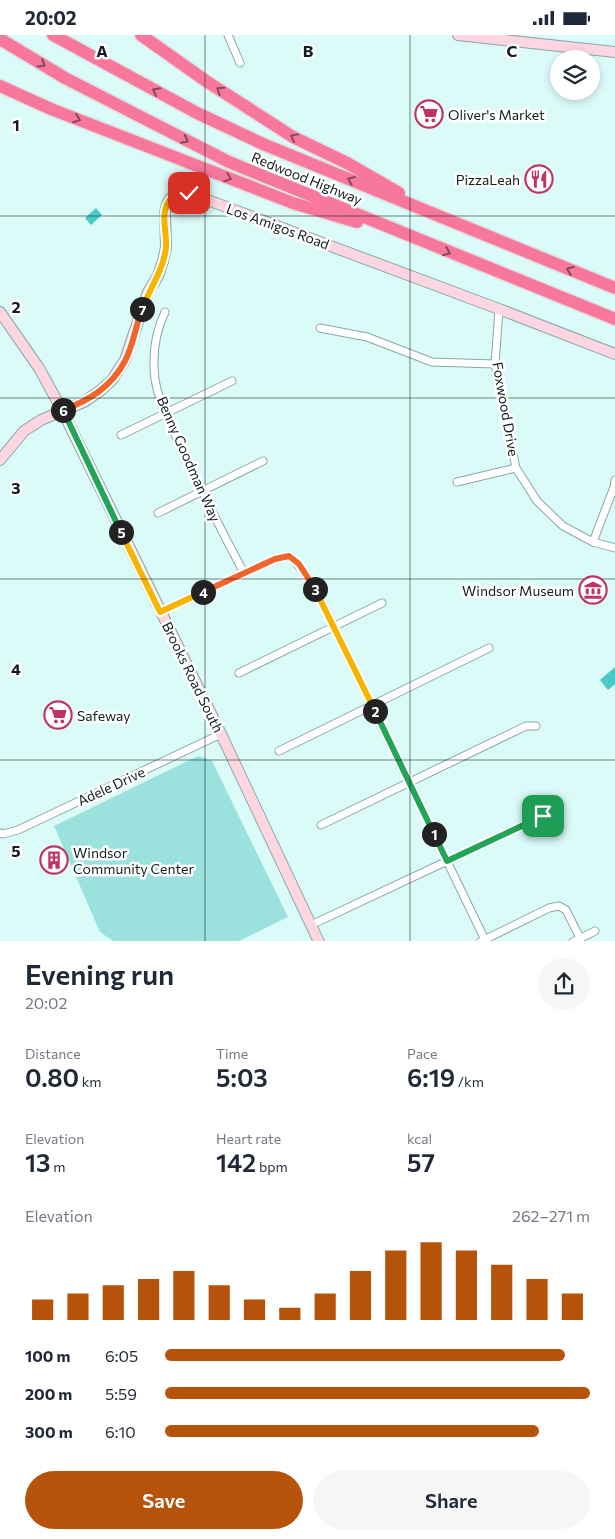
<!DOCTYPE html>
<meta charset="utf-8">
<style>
:root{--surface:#fff;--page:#f6f6f7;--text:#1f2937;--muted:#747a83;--accent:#b45309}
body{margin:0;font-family:Commissioner,sans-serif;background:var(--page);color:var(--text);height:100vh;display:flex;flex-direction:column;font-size:19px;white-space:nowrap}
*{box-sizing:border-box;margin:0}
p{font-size:16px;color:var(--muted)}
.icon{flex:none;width:28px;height:28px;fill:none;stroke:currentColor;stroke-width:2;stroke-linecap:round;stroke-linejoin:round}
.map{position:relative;height:906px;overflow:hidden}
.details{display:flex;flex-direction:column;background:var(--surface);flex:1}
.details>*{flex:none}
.buttons{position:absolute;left:550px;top:15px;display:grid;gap:10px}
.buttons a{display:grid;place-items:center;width:50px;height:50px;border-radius:50%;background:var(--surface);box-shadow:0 2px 8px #0003;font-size:25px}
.pin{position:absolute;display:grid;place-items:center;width:42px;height:42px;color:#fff;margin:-21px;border-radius:10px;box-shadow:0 2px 8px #0006}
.km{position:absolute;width:25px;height:25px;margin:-12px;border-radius:50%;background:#222;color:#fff;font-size:14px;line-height:25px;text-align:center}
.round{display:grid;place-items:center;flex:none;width:52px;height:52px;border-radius:26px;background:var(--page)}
.head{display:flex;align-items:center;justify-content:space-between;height:85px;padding:0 25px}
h1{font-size:28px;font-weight:600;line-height:38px}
.stats{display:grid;grid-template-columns:repeat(3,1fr);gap:8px;height:85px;padding:5px 25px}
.stats div{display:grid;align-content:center}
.stats b{font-size:25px;font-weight:600}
.stats small{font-size:14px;font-weight:400}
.stats p{font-size:14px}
.chart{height:140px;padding:10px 25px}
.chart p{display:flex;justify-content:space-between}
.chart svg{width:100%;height:90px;margin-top:5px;stroke:var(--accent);stroke-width:6}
.action{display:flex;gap:10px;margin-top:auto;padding:10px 25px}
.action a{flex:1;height:58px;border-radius:30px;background:var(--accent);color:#fff;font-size:20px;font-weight:600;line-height:58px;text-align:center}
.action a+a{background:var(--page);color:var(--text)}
ul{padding:0 25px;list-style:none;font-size:16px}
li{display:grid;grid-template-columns:80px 60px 1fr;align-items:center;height:38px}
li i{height:12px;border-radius:6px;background:var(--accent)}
.status{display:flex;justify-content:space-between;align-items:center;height:35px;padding:0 25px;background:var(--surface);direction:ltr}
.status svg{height:14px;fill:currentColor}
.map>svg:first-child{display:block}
.green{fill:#9be1dd}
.water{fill:#49cac6}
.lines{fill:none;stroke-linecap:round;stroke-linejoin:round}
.street-casing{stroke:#89a7a6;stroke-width:9}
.secondary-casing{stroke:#89a7a6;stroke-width:12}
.highway-casing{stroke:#dedfdf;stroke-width:15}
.street{stroke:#fff;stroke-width:7}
.secondary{stroke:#fdd6e1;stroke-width:10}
.highway{stroke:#f8779c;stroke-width:12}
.oneway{stroke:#844a5c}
.split-1-casing{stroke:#fff;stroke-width:10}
.split-2-casing{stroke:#fff;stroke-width:10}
.split-3-casing{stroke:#fff;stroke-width:10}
.split-4-casing{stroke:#fff;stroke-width:10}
.split-5-casing{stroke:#fff;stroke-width:10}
.split-6-casing{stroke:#fff;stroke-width:10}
.split-7-casing{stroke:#fff;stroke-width:10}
.split-8-casing{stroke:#fff;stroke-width:10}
.split-1{stroke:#22a559;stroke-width:6}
.split-2{stroke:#22a559;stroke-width:6}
.split-3{stroke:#f5b400;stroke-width:6}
.split-4{stroke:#f0652b;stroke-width:6}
.split-5{stroke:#f5b400;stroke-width:6}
.split-6{stroke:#22a559;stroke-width:6}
.split-7{stroke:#f0652b;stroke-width:6}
.split-8{stroke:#f5b400;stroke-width:6}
.grid{fill:none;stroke:#111d1c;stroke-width:1;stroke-opacity:0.55}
.labels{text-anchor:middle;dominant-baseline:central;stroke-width:5;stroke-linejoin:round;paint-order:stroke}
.poi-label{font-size:14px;fill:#111d1c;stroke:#fff;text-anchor:start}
.street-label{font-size:14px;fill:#111d1c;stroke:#fff}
.grid-label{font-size:16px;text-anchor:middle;font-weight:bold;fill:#111d1c;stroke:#fff;stroke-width:5;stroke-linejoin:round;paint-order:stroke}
</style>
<div class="status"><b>20:02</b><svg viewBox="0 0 49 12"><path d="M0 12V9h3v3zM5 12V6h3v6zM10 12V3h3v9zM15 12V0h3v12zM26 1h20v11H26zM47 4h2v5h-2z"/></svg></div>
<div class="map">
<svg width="615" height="907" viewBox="0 0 615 907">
<rect width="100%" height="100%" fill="#dbfbf9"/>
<path class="green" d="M198 721 212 726 288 882 239 906H113L100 897 54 791Z"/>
<g class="water">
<path d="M96 173 102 180 91 190 85 183Z"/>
<path d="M615 632V649L608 655 600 645Z"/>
</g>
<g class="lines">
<g class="street-casing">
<g id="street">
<path d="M228 0 240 28"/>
<path d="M499 274 495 329 516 433 537 466 563 491 593 507 615 513"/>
<path d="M165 277C155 298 152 320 155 344 159 370 173 395 184 418 203 459 223 499 244 538"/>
<path d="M320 293 367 302 432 327 495 329"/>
<path d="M121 400 232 346"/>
<path d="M457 447 516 433"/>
<path d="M158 478 263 426"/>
<path d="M593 507 614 452 615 445"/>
<path d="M160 577 275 524 289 521C311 540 322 567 334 592L486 907"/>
<path d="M239 638 382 568"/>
<path d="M279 716 489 613"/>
<path d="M321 790 526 691H536"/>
<path d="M0 798 3 799 18 795 221 699"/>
<path d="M311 890 543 781"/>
<path d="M480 907 549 873 559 871 566 875 580 903"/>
<path d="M573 907 595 896"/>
</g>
</g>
<g class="secondary-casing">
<g id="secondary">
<path d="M458 0 615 17"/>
<path d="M0 277 39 333 62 375 221 699 319 907"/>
<path d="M0 425 24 396 41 385 84 367 101 355 112 345 125 325 148 257 158 241 163 226 166 212 165 178 167 169 170 164 175 160 181 158H189L499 274 615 319"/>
</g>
</g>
<g class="highway-casing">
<g id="highway">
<path d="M53 0 197 78 263 109 615 253"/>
<path d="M141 0 206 46 293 102 347 128 399 158"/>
<path d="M0 4 65 43 229 127 615 284"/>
<path d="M0 51 51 74 293 168 357 187"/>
</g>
</g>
<use href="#street" class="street"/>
<use href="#secondary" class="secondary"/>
<use href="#highway" class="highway"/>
</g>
<defs><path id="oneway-chevron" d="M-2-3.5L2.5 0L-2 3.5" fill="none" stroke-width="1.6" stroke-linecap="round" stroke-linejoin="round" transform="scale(1.25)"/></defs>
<g class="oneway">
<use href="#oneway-chevron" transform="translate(42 29) rotate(31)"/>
<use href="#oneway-chevron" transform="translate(220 55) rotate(-147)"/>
<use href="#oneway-chevron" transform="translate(156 56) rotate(-152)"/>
<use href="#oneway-chevron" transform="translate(77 84) rotate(21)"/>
<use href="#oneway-chevron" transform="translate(294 102) rotate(-151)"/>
<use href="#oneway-chevron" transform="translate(185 105) rotate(27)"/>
<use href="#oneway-chevron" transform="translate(228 143) rotate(21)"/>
<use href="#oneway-chevron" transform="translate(351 145) rotate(-158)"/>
<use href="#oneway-chevron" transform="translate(447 217) rotate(22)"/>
<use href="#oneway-chevron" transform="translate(570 235) rotate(-158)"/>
</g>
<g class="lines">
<g class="split-1-casing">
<path id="split-1" d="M434 799 447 826 543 781"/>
</g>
<g class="split-2-casing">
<path id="split-2" d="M375 676 434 799"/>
</g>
<g class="split-3-casing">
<path id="split-3" d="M315 554 375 676"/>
</g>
<g class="split-4-casing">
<path id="split-4" d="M203 557 275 524 289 521 299 529 315 554"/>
</g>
<g class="split-5-casing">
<path id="split-5" d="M121 497 160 577 203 557"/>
</g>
<g class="split-6-casing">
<path id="split-6" d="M63 375 121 497"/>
</g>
<g class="split-7-casing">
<path id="split-7" d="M63 375C90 365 111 352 125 326 133 311 136 290 142 274"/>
</g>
<g class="split-8-casing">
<path id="split-8" d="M142 274C150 253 164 234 166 212 167 197 160 179 169 166 174 158 181 158 189 158"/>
</g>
<use href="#split-1" class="split-1"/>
<use href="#split-2" class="split-2"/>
<use href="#split-3" class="split-3"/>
<use href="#split-4" class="split-4"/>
<use href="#split-5" class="split-5"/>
<use href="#split-6" class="split-6"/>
<use href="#split-7" class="split-7"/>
<use href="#split-8" class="split-8"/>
</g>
<path class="grid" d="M205 0V907M410 0V907M0 181H615M0 363H615M0 544H615M0 725H615"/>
<defs>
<g id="supermarket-ring" transform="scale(1.4375)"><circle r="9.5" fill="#fff" stroke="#c03365" stroke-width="1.5"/><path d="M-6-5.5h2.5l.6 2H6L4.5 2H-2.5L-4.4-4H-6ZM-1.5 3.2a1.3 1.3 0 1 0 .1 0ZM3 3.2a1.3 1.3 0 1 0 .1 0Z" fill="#c03365"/></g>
<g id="restaurant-ring" transform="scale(1.4375)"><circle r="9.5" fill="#fff" stroke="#c03365" stroke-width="1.5"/><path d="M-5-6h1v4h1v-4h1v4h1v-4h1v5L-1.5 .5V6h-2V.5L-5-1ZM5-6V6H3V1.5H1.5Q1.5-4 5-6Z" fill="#c03365"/></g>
<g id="museum-ring" transform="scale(1.4375)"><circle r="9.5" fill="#fff" stroke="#c03365" stroke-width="1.5"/><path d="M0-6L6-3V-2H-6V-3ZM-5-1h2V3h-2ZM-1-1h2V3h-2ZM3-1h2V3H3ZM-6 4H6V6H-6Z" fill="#c03365"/></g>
<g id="building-ring" transform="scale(1.4375)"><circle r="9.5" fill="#fff" stroke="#c03365" stroke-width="1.5"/><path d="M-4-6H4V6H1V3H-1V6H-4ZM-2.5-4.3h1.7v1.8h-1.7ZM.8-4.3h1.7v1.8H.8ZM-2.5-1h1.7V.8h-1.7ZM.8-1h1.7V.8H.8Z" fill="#c03365"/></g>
</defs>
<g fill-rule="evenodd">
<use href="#supermarket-ring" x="429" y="79"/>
<use href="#restaurant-ring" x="539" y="144"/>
<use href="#museum-ring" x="593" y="555"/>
<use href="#supermarket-ring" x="58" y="680"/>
<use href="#building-ring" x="54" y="825"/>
</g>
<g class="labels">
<g class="poi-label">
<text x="448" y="79">Oliver's Market</text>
<text x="520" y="144" text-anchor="end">PizzaLeah</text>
<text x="574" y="555" text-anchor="end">Windsor Museum</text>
<text x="77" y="680">Safeway</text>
<text x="73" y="817">Windsor<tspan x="73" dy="16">Community Center</tspan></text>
</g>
<g class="street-label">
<text transform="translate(307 143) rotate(22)">Redwood Highway</text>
<text transform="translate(278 191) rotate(20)">Los Amigos Road</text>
<text transform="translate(506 374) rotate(80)">Foxwood Drive</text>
<text transform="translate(189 424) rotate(66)">Benny Goodman Way</text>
<text transform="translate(193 642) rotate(64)">Brooks Road South</text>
<text transform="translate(111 751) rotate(-25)">Adele Drive</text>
</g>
</g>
<g class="grid-label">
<text x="102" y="22">A</text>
<text x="308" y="22">B</text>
<text x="512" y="22">C</text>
<text x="16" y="96">1</text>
<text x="16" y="278">2</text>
<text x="16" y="459">3</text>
<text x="16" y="640">4</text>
<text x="16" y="822">5</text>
</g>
</svg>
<div class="buttons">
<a><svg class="icon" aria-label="layers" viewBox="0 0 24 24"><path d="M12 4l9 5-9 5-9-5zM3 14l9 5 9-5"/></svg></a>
</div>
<div class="pin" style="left:543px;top:781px;background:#1e9e55"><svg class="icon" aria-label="arrive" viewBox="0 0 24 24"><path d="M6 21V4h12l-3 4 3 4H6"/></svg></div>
<div class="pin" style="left:189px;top:158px;background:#d93025"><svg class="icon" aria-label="check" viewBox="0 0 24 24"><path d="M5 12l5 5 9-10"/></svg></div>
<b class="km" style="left:434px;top:799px">1</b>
<b class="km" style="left:375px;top:676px">2</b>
<b class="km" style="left:315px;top:554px">3</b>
<b class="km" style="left:203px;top:557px">4</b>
<b class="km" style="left:121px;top:497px">5</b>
<b class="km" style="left:63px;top:375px">6</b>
<b class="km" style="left:142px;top:274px">7</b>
</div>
<section class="details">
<div class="head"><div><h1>Evening run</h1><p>20:02</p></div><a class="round"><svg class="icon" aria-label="share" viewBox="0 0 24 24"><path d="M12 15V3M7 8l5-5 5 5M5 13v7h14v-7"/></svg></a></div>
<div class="stats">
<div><p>Distance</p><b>0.80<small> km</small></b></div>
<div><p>Time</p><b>5:03</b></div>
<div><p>Pace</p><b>6:19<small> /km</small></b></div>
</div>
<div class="stats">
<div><p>Elevation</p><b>13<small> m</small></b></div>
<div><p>Heart rate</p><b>142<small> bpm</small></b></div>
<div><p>kcal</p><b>57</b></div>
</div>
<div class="chart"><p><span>Elevation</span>262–271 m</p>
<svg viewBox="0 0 160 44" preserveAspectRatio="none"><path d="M5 44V34M15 44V31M25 44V27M35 44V24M45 44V20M55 44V27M65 44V34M75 44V38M85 44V31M95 44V20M105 44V10M115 44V6M125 44V10M135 44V17M145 44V24M155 44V31"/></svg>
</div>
<ul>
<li><b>100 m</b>6:05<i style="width:94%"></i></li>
<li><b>200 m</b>5:59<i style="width:100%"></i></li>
<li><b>300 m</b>6:10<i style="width:88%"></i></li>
</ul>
<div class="action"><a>Save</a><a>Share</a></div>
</section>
